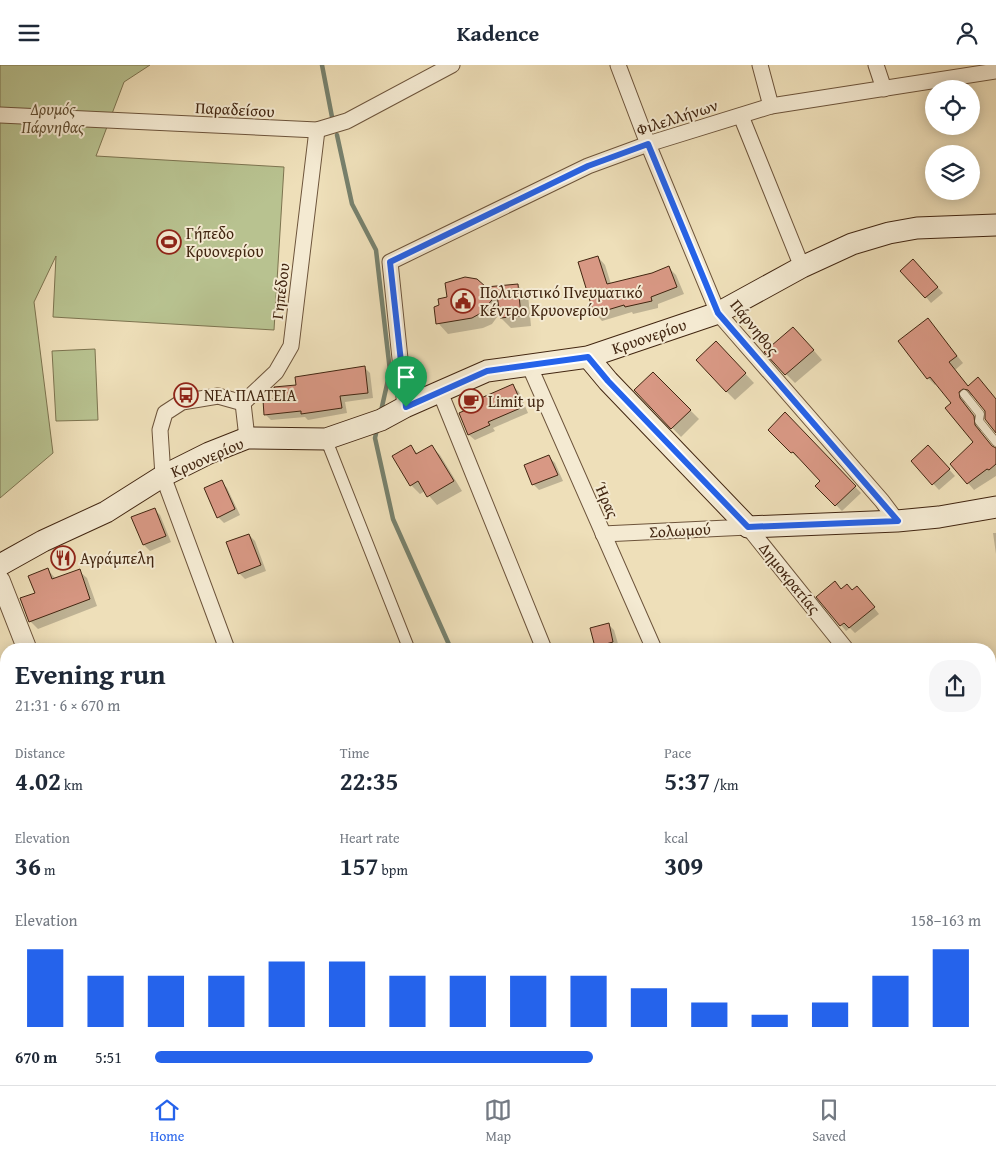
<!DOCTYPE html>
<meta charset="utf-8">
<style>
:root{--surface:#fff;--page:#f6f6f7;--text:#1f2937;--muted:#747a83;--line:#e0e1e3;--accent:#2563eb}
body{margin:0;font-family:"Gentium Book Plus",serif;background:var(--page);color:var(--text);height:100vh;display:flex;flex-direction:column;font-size:19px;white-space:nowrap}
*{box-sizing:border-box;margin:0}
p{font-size:16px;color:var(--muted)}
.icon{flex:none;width:28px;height:28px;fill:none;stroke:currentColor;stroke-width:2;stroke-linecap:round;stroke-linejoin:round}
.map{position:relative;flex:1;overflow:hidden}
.drawer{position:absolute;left:0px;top:578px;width:996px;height:442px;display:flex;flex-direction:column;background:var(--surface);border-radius:20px 20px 0 0;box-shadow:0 2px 12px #0003}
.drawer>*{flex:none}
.tools{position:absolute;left:925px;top:15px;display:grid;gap:10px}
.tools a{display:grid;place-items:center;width:55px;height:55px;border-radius:50%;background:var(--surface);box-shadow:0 2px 12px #0003;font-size:25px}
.pin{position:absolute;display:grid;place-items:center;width:42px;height:42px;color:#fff;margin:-51px -21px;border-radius:50% 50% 50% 0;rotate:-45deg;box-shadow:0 0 5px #0007}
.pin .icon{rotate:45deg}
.round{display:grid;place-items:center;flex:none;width:52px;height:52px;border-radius:20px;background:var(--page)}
.head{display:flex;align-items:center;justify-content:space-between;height:85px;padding:0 15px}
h1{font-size:28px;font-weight:600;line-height:38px}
.figures{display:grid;grid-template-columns:repeat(3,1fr);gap:8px;height:85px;padding:5px 15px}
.figures div{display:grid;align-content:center}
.figures b{font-size:25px;font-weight:600}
.figures small{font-size:14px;font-weight:400}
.figures p{font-size:14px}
.chart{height:140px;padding:10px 15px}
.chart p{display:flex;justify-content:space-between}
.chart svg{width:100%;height:90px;margin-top:5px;stroke:var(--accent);stroke-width:6}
ul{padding:0 15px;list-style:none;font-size:16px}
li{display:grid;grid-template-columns:80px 60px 1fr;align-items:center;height:38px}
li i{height:12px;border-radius:6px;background:var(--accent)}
header{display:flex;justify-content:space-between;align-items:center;height:65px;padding:0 15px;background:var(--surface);font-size:22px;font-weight:600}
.dock{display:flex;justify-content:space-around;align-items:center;height:70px;border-top:1px solid var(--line);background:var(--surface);font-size:14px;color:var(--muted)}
.dock a{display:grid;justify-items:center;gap:2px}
.dock .current{color:var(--accent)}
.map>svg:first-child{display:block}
.green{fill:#b8c290;stroke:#7d7450}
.shadow{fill:#0003}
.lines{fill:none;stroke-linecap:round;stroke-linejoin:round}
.stream{stroke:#77816d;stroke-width:4.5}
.building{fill:#d89884;stroke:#422611}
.service-casing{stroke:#6d543b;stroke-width:9}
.pedestrian-casing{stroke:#6d543b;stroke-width:13}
.minor-casing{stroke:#6d543b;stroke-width:17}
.tertiary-casing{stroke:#6d543b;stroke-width:21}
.secondary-casing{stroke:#422611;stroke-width:23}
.service{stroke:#f4ead2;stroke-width:8}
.pedestrian{stroke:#f4ead2;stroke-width:11}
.minor{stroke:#f4ead2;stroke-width:15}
.tertiary{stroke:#f4ead2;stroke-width:19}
.secondary{stroke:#f4ead2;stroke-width:21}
.route-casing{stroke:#fff;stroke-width:10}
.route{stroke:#2563eb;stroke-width:6}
.labels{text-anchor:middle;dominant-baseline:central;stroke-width:4;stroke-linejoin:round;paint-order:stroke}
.park-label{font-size:16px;font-style:italic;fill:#604d31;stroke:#f4ead2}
.street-label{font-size:16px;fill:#422611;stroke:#f4ead2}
.poi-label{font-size:16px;fill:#422611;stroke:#f4ead2;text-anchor:start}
</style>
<header><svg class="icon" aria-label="menu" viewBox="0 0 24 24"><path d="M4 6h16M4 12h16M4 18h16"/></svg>Kadence<svg class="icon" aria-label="person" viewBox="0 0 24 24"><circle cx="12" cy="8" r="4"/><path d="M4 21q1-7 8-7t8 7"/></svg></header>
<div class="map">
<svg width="996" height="1020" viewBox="0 0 996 1020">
<rect width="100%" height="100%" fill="#eedfb9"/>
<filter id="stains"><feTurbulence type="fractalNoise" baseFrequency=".004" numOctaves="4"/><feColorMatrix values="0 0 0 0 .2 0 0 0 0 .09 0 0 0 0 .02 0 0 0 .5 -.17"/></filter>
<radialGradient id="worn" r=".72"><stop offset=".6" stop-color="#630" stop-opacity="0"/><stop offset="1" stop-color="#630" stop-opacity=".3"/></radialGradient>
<g class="green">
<path d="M0 0H150L124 17 96 91 284 102 274 265 53 252 56 191 34 237 53 388 0 433Z"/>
<path d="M95 284 98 355 56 356 52 286Z"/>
<path d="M0 811 6 825V1014H89V1020H0Z"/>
</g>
<g class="shadow">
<path d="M598 192 605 200 611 219 652 210 669 203 676 210 684 229 658 239V243L633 249 632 247 602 256 595 248Z"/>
<path d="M919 202 943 228 931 238 926 232Z"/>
<path d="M517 220 528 230 531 261 511 263 501 253 500 248 492 259 483 263 448 269 438 258 485 224Z"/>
<path d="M928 255 963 298 955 305 969 322 996 335V366L986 345 974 330 968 331 965 338 981 359V367L994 383H996V411L974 425 968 418 975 377 953 338 937 318 935 320 928 313Z"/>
<path d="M802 272 822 295 795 318 786 309Z"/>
<path d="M725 287 754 318 735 335 726 326Z"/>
<path d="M364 302 370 308 373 333 345 337 347 348 308 355 305 352 271 355 265 349 277 335Z"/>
<path d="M653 308 699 354 681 372 636 325Z"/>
<path d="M513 321 519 327 528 348 493 363 495 366 475 375 469 370 484 338Z"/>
<path d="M785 349 861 428 842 446 817 421 822 416 799 392 798 393 769 365Z"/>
<path d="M410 381 418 389 431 381 440 390 462 426 437 440 425 426 420 429 411 420Z"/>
<path d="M934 388 955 411 939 425 912 396Z"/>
<path d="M549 392 555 398 563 416 539 425 533 419Z"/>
<path d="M221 417 227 423 240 450 224 458 218 452Z"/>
<path d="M154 444 160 450 171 477 150 486 144 480 133 452Z"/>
<path d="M993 468H996V489Z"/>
<path d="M249 470 255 476 266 506 245 514 239 508Z"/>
<path d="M48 505 56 514 79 506 87 513 97 541 38 564 30 556 36 529Z"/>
<path d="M842 525 862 528 879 549 855 568 850 563 846 566 841 560Z"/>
<path d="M608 559 614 565 619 582 599 584 596 581Z"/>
<path d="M225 1014H252L255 1020H213Z"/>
<path d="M301 1014H323L327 1020H305Z"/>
<path d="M418 1014H437L440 1020H409Z"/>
</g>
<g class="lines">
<g class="stream">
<path d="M322 0 332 52"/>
<path d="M337 70 352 139 376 185 390 306 381 346"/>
<path d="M377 364 375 373 393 454 451 584"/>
<path d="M0 926 6 935"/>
<path d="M64 1014 67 1020"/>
<path d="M676 1014 680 1020"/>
</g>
</g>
<g class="building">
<path d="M598 191 607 219 652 208 669 201 677 222 651 232 652 236 625 242 624 240 594 249 578 197Z"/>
<path d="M913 194 938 222 925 233 900 206Z"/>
<path d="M465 212 477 214 486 222 518 219 521 251 500 253 497 229 481 248 472 253 436 259 434 242 439 240 438 234 447 232 445 218Z"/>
<path d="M928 253 957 291 949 297 968 321 978 312 996 334V368L985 354V346L968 325 963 324 959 327 960 333 974 351 975 360 992 381 996 383V399L989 405 987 404 967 419 950 399 973 377 945 343 951 338 930 312 927 314 898 276Z"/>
<path d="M793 262 814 285 785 310 764 287Z"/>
<path d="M716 276 746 308 726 327 696 295Z"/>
<path d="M365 301 368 328 340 331 342 343 301 349V346L264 350 263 335 276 334 274 322 296 320 295 312Z"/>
<path d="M653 307 691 345 671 364 634 325Z"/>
<path d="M513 319 523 342 488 357 490 360 468 370 459 348 483 337 481 333Z"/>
<path d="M785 347 856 421 835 441 815 421 820 416 793 387 791 388 768 365Z"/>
<path d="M411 380 416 389 432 380 454 416 427 432 418 416 410 421 392 391Z"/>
<path d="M928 380 950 404 932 420 911 396Z"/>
<path d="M549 390 558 410 532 420 524 400Z"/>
<path d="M222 415 235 444 217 453 204 423Z"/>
<path d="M155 443 166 471 143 480 131 452Z"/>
<path d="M249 469 261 500 238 509 226 477Z"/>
<path d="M48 503 52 514 80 504 90 534 29 557 20 533 35 528 28 511Z"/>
<path d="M835 516 841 524 847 519 852 525 857 521 875 542 849 563 844 558 840 561 816 532Z"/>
<path d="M609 558 613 577 595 582 590 563Z"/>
</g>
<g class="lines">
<g class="service-casing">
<path id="service" d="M964 329 980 349 979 356 996 377"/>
</g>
<g class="pedestrian-casing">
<path id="pedestrian" d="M326 374 409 584"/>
</g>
<g class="minor-casing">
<g id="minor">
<path d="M618 0 648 79 718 248 882 436 897 456"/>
<path d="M760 0 771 41"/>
<path d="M876 0 884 24"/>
<path d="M0 50 317 65 347 56 452 0"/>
<path d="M741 51 802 202"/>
<path d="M529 300 654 584"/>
<path d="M440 327 544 584"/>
<path d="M243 338 276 307 291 281 317 65"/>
<path d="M243 338 247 373"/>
<path d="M405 342 390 197 588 101 648 79 771 41 996 6"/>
<path d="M603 469 748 462 846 584"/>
<path d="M227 584 163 411 160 365 165 348 182 337 218 331 243 338"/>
<path d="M990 713 996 712"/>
<path d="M0 715 6 713"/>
<path d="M990 763 996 762"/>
<path d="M0 779 6 797"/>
<path d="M990 887 996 892"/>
<path d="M990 978 996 985"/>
<path d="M583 1014 586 1020"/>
<path d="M766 1014 776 1020"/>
<path d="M158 1020 171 1014"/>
<path d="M360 1020 372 1014"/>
</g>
</g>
<g class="tertiary-casing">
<g id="tertiary">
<path d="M0 515 27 584"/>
<path d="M182 1014 184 1020"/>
</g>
</g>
<g class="secondary-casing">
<g id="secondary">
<path d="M588 292 608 316 748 462 897 456 939 452 996 442"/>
<path d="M0 500 43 476 106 447 163 411 209 388 247 373 326 374 381 355 405 342 487 306 588 292 718 248 802 202 852 179 889 168 917 163 996 160"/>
</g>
</g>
<use href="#service" class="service"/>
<use href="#pedestrian" class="pedestrian"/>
<use href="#minor" class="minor"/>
<use href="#tertiary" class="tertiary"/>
<use href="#secondary" class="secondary"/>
</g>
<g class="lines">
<g class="route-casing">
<path id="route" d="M648 79 718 248 898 456 748 462 608 316 588 292 487 306 406 342 390 197 588 101Z"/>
</g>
<use href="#route" class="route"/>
</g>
<defs>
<g id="stadium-ring" transform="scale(1.25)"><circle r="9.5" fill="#f4ead2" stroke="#8f2418" stroke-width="1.5"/><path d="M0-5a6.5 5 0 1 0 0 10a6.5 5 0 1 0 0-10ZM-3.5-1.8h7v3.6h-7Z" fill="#8f2418"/></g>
<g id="civic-ring" transform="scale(1.25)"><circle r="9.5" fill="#f4ead2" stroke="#8f2418" stroke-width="1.5"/><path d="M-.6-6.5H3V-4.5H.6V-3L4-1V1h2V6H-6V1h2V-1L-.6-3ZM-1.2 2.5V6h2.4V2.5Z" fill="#8f2418"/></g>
<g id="bus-ring" transform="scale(1.25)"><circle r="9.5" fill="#f4ead2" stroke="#8f2418" stroke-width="1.5"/><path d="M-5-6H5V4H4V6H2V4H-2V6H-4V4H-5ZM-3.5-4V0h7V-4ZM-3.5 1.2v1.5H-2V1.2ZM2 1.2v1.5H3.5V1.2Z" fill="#8f2418"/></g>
<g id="cafe-ring" transform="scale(1.25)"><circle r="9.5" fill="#f4ead2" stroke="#8f2418" stroke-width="1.5"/><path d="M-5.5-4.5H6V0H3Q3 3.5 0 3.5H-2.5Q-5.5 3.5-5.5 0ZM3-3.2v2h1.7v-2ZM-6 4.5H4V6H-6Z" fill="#8f2418"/></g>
<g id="restaurant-ring" transform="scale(1.25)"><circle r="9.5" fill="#f4ead2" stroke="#8f2418" stroke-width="1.5"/><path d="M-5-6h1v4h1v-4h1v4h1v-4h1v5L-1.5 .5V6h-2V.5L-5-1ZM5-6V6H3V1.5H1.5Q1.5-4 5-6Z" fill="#8f2418"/></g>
</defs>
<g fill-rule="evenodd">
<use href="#stadium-ring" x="169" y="177"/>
<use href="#civic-ring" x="463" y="236"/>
<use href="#bus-ring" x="186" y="330"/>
<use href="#cafe-ring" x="471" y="336"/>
<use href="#restaurant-ring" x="63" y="493"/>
</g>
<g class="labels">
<g class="park-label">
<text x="53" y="44">Δρυμός<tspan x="53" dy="18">Πάρνηθας</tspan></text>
</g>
<g class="street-label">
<text transform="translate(235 44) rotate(3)">Παραδείσου</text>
<text transform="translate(677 52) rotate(-18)">Φιλελλήνων</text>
<text transform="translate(280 226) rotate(-83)">Γηπέδου</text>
<text transform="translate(755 262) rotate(51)">Πάρνηθος</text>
<text transform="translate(649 271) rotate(-19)">Κρυονερίου</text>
<text transform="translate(207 392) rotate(-23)">Κρυονερίου</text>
<text transform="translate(607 435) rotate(66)">Ήρας</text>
<text transform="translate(680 465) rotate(-3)">Σολωμού</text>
<text transform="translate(790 513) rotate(51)">Δημοκρατίας</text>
</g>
<g class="poi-label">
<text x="186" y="168">Γήπεδο<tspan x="186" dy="18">Κρυονερίου</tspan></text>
<text x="480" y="227">Πολιτιστικό Πνευματικό<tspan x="480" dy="18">Κέντρο Κρυονερίου</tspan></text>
<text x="204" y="330">ΝΕΑ ΠΛΑΤΕΙΑ</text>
<text x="488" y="336">Limit up</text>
<text x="80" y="493">Αγράμπελη</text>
</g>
</g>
<rect width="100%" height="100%" filter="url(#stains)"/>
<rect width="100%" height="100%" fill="url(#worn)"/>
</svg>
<div class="tools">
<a><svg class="icon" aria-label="locate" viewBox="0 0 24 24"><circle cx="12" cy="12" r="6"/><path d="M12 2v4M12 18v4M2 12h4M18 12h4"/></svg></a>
<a><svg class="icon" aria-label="layers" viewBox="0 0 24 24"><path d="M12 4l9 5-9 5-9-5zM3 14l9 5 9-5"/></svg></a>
</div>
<div class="pin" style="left:406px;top:342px;background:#1e9e55"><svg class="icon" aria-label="arrive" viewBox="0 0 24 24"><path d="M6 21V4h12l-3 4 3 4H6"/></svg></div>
<section class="drawer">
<div class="head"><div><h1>Evening run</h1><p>21:31 · 6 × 670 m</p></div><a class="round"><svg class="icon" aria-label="share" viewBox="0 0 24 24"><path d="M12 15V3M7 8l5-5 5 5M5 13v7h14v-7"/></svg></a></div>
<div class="figures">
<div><p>Distance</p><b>4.02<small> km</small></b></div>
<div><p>Time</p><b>22:35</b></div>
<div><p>Pace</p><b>5:37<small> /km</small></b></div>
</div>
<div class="figures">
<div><p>Elevation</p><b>36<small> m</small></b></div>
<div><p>Heart rate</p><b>157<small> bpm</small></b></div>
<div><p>kcal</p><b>309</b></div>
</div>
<div class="chart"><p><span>Elevation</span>158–163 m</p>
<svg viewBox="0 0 160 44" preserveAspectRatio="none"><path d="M5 44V6M15 44V19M25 44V19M35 44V19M45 44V12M55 44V12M65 44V19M75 44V19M85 44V19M95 44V19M105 44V25M115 44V32M125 44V38M135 44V32M145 44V19M155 44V6"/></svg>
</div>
<ul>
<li><b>670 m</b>5:51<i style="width:53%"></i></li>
</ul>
</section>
</div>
<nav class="dock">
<a class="current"><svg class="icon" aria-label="home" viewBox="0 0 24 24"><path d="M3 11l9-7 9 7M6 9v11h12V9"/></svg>Home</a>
<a><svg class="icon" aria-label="map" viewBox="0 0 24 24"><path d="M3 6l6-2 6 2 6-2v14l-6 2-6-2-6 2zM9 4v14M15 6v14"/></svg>Map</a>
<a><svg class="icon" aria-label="saved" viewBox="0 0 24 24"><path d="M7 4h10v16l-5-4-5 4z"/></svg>Saved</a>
</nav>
